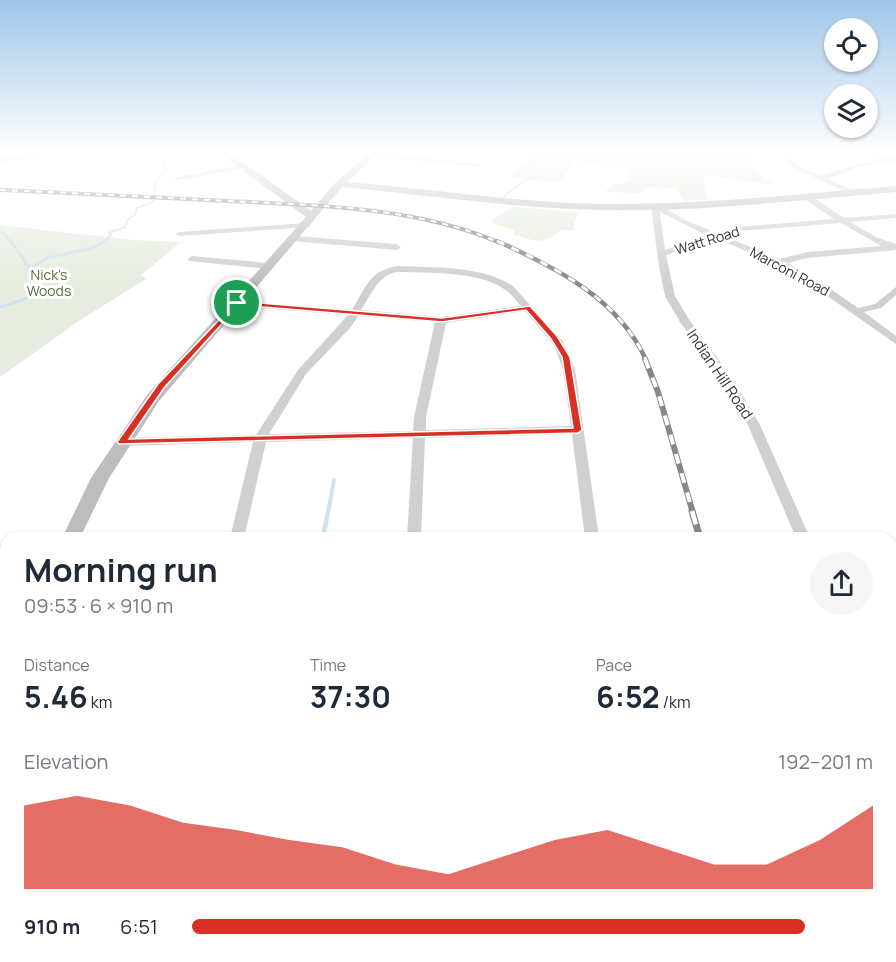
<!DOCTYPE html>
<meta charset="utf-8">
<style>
:root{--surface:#fff;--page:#f6f6f7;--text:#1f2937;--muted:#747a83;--accent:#d93025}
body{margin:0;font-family:Manrope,sans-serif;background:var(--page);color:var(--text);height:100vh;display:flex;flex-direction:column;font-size:22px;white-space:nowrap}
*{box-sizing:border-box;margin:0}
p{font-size:20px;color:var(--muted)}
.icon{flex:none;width:33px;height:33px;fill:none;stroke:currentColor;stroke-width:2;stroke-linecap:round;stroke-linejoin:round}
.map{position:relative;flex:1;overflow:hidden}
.side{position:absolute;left:0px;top:532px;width:897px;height:430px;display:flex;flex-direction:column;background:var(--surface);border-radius:18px 18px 0 0;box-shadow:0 2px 4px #0004}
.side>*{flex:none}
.controls{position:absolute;left:824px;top:18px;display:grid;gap:12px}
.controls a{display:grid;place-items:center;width:54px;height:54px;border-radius:50%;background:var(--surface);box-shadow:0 2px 4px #0004;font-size:30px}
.pin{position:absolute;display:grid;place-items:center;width:51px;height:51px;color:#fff;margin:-26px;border:3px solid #fff;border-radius:50%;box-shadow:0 2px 6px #0007}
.round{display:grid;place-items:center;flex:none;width:63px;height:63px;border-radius:32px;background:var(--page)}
.summary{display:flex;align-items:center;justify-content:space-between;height:102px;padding:0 24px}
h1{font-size:33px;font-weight:700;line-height:45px}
.figures{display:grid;grid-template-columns:repeat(3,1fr);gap:9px;height:102px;padding:6px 24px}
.figures div{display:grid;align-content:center}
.figures b{font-size:30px;font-weight:700}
.figures small{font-size:16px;font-weight:400}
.figures p{font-size:16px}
.chart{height:168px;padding:12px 24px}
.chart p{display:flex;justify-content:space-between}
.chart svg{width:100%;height:108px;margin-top:6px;fill:var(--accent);opacity:.7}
ul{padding:0 24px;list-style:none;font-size:20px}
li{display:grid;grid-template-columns:96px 72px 1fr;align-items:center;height:45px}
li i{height:15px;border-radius:8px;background:var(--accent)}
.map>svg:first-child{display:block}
.green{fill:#e6ecdf}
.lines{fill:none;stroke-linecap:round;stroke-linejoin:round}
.stream-far4{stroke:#cfe2ee;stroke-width:2}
.stream-far3{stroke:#cfe2ee;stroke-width:3}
.stream-far2{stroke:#cfe2ee;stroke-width:4}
.stream-far1{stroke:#cfe2ee;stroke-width:4.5}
.stream{stroke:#cfe2ee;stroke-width:6}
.street{fill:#d0d0d0;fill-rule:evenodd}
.secondary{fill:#bdbdbd;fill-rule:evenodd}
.rail-far4-casing{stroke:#888;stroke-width:4}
.rail-far3-casing{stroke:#888;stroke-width:4.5}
.rail-far2-casing{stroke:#888;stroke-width:6}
.rail-far1-casing{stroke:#888;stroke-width:7}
.rail-casing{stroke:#888;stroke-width:8}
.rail-far4{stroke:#fff;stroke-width:2;stroke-dasharray:6;stroke-linecap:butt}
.rail-far3{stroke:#fff;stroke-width:3;stroke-dasharray:8;stroke-linecap:butt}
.rail-far2{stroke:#fff;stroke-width:4;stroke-dasharray:10;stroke-linecap:butt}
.rail-far1{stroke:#fff;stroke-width:4.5;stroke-dasharray:14;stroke-linecap:butt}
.rail{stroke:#fff;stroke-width:6;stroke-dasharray:17;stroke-linecap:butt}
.route{fill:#d93025;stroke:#fff;stroke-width:1.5;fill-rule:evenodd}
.labels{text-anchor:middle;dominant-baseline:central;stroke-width:6;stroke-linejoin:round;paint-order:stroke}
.far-street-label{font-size:14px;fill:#333;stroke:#fff}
.far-park-label{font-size:14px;fill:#56703f;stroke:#fff}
.street-label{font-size:15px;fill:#333;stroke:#fff}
</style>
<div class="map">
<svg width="896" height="962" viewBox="0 0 896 962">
<rect width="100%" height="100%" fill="#fff"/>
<g class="green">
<path d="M528 151H751L750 166 766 179 777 182 770 185 706 175 703 182 708 200 684 201 676 188 648 187 638 193 605 192 612 185 629 182 627 166 574 163 560 182 511 178Z"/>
<path d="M513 207 578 212 572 231 561 230C543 246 534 241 513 234L514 230 494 224 493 219Z"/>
<path d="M0 225 134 240 181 242 140 276 147 278 79 321 0 377Z"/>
<path d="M6 826V957H303V962H0V828Z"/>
</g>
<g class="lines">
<g class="stream-far4">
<path d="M504 196 523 182 536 176 531 160 546 151"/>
<path d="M153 201 156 179 164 173 166 154 172 151"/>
<path d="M0 230 12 243"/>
<path d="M103 243 111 235 109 233 125 227 128 219 135 215 137 208 151 203"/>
</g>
<g class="stream-far3">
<path d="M30 269 47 258 92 248 105 241"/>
<path d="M0 307 28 298 36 278 11 241"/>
</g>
<path class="stream-far2" d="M328 513 334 480"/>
<path class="stream-far1" d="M323 538 328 511"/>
<path class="stream" d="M0 745 6 747"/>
<g class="street">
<path d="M56 151H75L0 162V158Z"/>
<path d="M786 151H792V159L797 165 821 176 856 164 877 160 860 151C874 151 881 159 896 157V161L859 167 827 179 853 190 854 192 850 194 793 167 786 159Z"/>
<path d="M372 153 479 163 482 165 479 167 370 156Z"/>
<path d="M243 165 245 168 177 180 173 178Z"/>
<path d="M810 193H813L814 198 844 218 896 214V218L850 222 876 237 896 244V250L807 258 788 263 822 283 858 308 875 304 896 287V295L881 308 864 312 896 336V344L800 277 737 247 716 239 666 255 675 296 690 321 732 378 760 425 810 538H796L748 425 721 379 680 322 665 296 659 267 651 206 658 204 685 220 717 233 737 227 834 219 807 201 806 195ZM660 212 708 236 665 250ZM841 223 881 246 807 252 780 259 724 236 738 231Z"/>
<path d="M307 223H310V227L179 236 175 234 179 232Z"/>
<path d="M295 236 397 244 401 247 397 250 292 241V237Z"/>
<path d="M192 256 269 263 273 266 269 269 189 261 188 259Z"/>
<path d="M397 266C435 268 480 265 513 286L563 342 575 369 599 538H585L572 434 425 438 421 538H407L413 438 266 442 244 538H230L253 442 122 446 116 442 122 438 256 435 298 370 348 315 237 306 234 305V301L352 310C366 287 369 271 397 266ZM397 272C427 273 480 271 504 289 511 293 515 300 521 306L442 317 361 310C371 295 378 275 397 272ZM525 311 554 345 563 369 571 426 426 430V417L446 323ZM358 316 435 322 414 417 413 431 269 434 306 374 351 327Z"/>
<path d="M891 733 896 735V759L891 757Z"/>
</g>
<g class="secondary">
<path d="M217 151H227L311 211 336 182 372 151H381L347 182C433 189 519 203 605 204 702 205 799 194 896 186V192C799 200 702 212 605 210 517 209 430 195 342 187L159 401 109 478 80 538H62L91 478 147 395 306 217Z"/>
<path d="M6 671V701L0 703V673Z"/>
</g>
<g class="rail-far4-casing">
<path id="rail-far4" d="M0 190C76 193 152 197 227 201 315 205 419 207 500 243"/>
</g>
<g class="rail-far3-casing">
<path id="rail-far3" d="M497 241C555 267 619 299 646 360"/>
</g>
<g class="rail-far2-casing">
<path id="rail-far2" d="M645 359 658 392 693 513"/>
</g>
<g class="rail-far1-casing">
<path id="rail-far1" d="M692 511 700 538"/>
</g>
<g class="rail-casing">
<path id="rail" d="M856 957 859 962"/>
</g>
<use href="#rail-far4" class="rail-far4"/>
<use href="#rail-far3" class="rail-far3"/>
<use href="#rail-far2" class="rail-far2"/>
<use href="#rail-far1" class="rail-far1"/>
<use href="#rail" class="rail"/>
</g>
<linearGradient id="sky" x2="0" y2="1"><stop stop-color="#9ec6ea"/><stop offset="0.53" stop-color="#fff"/><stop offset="1" stop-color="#fff" stop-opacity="0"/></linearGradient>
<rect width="896" height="286" fill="url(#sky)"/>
<path class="route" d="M237 301 442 318 530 306 557 336 570 357 582 430 578 433 119 444 117 442 158 384ZM239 305 442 322 526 310 551 339 562 357 573 428 129 439 164 388Z"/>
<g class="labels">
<g class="far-street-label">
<text transform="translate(707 240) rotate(-17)">Watt Road</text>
<text transform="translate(790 271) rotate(28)">Marconi Road</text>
</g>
<g class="far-park-label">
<text x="49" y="274">Nick's<tspan x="49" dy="16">Woods</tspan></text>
</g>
<g class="street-label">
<text transform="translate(720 374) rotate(56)">Indian Hill Road</text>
</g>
</g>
</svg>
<div class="controls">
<a><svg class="icon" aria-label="locate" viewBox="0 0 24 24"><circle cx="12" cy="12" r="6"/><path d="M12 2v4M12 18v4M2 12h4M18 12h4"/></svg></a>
<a><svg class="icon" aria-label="layers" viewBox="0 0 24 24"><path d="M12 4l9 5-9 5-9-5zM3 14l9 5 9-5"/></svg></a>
</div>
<div class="pin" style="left:237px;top:303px;background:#1e9e55"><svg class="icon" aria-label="arrive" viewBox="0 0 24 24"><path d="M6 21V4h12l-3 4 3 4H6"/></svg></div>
<section class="side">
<div class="summary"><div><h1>Morning run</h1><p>09:53 · 6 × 910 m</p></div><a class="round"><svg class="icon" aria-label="share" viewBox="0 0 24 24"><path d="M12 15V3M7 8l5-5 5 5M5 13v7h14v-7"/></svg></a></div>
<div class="figures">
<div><p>Distance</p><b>5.46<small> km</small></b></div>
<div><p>Time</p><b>37:30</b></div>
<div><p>Pace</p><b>6:52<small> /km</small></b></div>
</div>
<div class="chart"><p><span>Elevation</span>192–201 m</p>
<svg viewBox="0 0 160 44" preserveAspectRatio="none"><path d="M0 44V10L10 6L20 10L30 17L40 20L50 24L60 27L70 34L80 38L90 31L100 24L110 20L120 27L130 34L140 34L150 24L160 10V44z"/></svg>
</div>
<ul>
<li><b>910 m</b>6:51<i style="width:90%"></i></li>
</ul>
</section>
</div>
